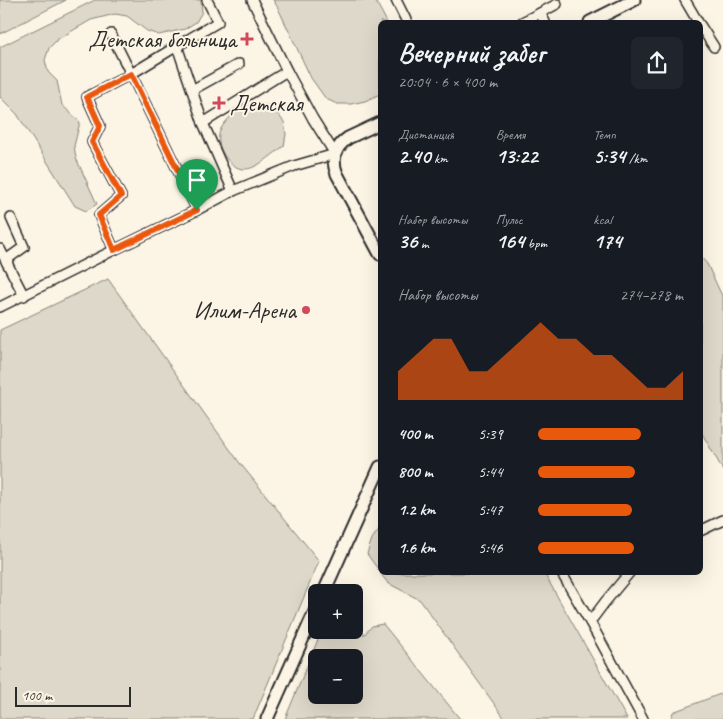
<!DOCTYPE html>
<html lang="ru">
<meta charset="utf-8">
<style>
:root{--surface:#171b24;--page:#20242c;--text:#f1f3f6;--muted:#9ea1a6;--accent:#ea580c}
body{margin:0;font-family:Caveat,sans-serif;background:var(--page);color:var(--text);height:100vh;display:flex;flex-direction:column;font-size:19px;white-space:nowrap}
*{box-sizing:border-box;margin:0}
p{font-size:16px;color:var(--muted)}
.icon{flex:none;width:28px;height:28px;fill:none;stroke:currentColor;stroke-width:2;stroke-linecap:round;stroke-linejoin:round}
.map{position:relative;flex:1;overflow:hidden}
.panel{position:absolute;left:378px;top:20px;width:325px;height:555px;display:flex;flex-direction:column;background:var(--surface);border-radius:8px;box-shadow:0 5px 20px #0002}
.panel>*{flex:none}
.buttons{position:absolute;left:308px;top:584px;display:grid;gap:10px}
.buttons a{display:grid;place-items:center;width:55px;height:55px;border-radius:8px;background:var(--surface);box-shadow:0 5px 20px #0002;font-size:25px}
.scale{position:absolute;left:15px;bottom:12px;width:116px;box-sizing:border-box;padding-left:5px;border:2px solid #2b2b2b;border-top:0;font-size:14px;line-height:18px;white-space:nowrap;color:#2b2b2b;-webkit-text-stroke:4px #fcf5e5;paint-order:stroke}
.pin{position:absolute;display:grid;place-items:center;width:42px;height:42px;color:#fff;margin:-51px -21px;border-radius:50% 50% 50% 0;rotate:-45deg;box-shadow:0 0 5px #0007}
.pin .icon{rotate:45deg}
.round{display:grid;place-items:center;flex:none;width:52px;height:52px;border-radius:8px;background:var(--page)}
.head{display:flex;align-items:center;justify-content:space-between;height:85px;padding:0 20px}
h1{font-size:28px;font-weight:600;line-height:38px}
.figures{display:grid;grid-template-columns:repeat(3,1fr);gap:8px;height:85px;padding:5px 20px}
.figures div{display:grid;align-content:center}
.figures b{font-size:21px;font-weight:600}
.figures small{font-size:14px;font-weight:400}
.figures p{font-size:14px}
.chart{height:140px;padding:10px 20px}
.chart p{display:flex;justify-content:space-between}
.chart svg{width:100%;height:90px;margin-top:5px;fill:var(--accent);opacity:.7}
ul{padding:0 20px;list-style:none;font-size:16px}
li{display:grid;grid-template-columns:80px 60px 1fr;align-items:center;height:38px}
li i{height:12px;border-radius:6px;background:var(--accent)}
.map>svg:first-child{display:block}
.green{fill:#ded8ca;stroke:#84827a;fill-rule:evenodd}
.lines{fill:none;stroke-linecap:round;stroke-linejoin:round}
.minor-casing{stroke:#2b2b2b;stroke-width:12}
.major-casing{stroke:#2b2b2b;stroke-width:15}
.minor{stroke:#fcf5e5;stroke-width:9}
.major{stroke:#fcf5e5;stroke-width:11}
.route-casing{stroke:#fff;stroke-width:10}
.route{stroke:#ea580c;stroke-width:6}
.poi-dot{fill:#d1495b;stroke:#fcf5e5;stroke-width:2}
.labels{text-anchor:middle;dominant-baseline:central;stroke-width:4;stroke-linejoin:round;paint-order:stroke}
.poi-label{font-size:24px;fill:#2b2b2b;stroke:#fcf5e5;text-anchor:end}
</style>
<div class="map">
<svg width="723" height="719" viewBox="0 0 723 719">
<rect width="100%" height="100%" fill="#fcf5e5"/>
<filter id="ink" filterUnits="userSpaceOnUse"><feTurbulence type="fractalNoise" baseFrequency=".02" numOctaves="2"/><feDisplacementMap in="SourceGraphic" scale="10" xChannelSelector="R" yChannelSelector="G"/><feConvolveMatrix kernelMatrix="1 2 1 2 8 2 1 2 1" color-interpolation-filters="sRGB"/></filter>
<g filter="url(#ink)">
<g class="green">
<path d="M0 0H66L0 34Z"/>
<path d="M95 0H201L202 12 196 22 185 29 159 35 147 31 127 16 115 14 91 20 58 39 49 48 45 60 48 72 57 81 62 105 80 122 74 146 76 158 97 204 86 211 75 206 17 114 0 97V47Z"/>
<path d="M273 0H375L387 22H380V94L365 101 351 104H337L326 99 311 78 278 8Z"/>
<path d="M255 104 267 105 277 113 284 122 286 134 284 146C274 153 256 170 244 169 229 169 214 145 220 131 222 124 237 109 244 106 247 105 252 105 255 104Z"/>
<path d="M700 256 707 264 723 298V470L700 430Z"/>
<path d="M108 279 239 462 319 561 253 719H0V330Z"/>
<path d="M380 528V572L367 554 372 539Z"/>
<path d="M380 573H544L627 719H505L420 600 388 583Z"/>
<path d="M354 609 357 613 364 635 372 626 383 624 460 719H285L322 630H354ZM316 658H354V695H316Z"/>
<path d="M723 693V719H671L673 712Z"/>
</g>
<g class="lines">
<g class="minor-casing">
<g id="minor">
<path d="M207 0 218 22 177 46 203 123 233 191"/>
<path d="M396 0 407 22"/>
<path d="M685 0 698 22"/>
<path d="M522 22 540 13"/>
<path d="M545 22 540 13 557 4"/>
<path d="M700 25 714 47"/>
<path d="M111 34 131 74 87 97 100 126 92 142 121 196 99 215 114 250"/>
<path d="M177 46 131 74 197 210"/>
<path d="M192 90 239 64"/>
<path d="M203 123 287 71"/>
<path d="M11 218 24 247 10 257 7 263 24 296"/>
<path d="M0 249 7 263"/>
<path d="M0 307 114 250 197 210 233 191 294 166 335 154 313 119 287 71 252 0"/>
<path d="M700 531 723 520"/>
<path d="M561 572 590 622 643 719"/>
<path d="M590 622 605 602 630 572"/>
</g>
</g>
<g class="major-casing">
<g id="major">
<path d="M590 22 634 0"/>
<path d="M380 123 348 138C335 147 331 160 337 174L380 254"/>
<path d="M324 592 380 467"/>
<path d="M267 719 316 609"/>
</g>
</g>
<use href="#minor" class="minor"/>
<use href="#major" class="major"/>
</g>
</g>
<g class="lines" filter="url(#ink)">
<g class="route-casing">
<path id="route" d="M131 74 197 210 114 250 99 215 121 196 92 142 100 126 87 97Z"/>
</g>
<use href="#route" class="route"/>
</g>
<g class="poi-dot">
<path d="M244.5 31.5h5v5h5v5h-5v5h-5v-5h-5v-5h5z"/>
<path d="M216.5 95.5h5v5h5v5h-5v5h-5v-5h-5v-5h5z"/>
<circle cx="306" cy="310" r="5"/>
</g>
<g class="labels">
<g class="poi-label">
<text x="236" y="39">Детская больница</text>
<text x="230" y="103" text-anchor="start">Детская</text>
<text x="296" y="310">Илим-Арена</text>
</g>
</g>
</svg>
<div class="buttons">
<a>+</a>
<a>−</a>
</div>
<div class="scale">100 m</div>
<div class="pin" style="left:197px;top:210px;background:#1e9e55"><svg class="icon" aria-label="arrive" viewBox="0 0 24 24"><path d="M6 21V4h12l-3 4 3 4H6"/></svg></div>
<section class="panel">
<div class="head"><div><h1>Вечерний забег</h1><p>20:04 · 6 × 400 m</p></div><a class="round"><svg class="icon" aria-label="share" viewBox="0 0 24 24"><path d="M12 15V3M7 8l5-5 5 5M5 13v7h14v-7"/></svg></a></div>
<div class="figures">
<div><p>Дистанция</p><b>2.40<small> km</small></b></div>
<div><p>Время</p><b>13:22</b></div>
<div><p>Темп</p><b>5:34<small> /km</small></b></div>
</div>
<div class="figures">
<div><p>Набор высоты</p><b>36<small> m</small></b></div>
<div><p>Пульс</p><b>164<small> bpm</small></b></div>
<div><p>kcal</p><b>174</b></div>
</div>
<div class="chart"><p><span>Набор высоты</span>274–278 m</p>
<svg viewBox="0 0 160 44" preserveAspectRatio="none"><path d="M0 44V30L10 22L20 14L30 14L40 30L50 30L60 22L70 14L80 6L90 14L100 14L110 22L120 22L130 30L140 38L150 38L160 30V44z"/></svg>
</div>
<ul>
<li><b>400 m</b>5:39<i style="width:71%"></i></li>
<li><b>800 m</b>5:44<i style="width:67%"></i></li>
<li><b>1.2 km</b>5:47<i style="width:65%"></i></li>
<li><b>1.6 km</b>5:46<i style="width:66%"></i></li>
</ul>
</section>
</div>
